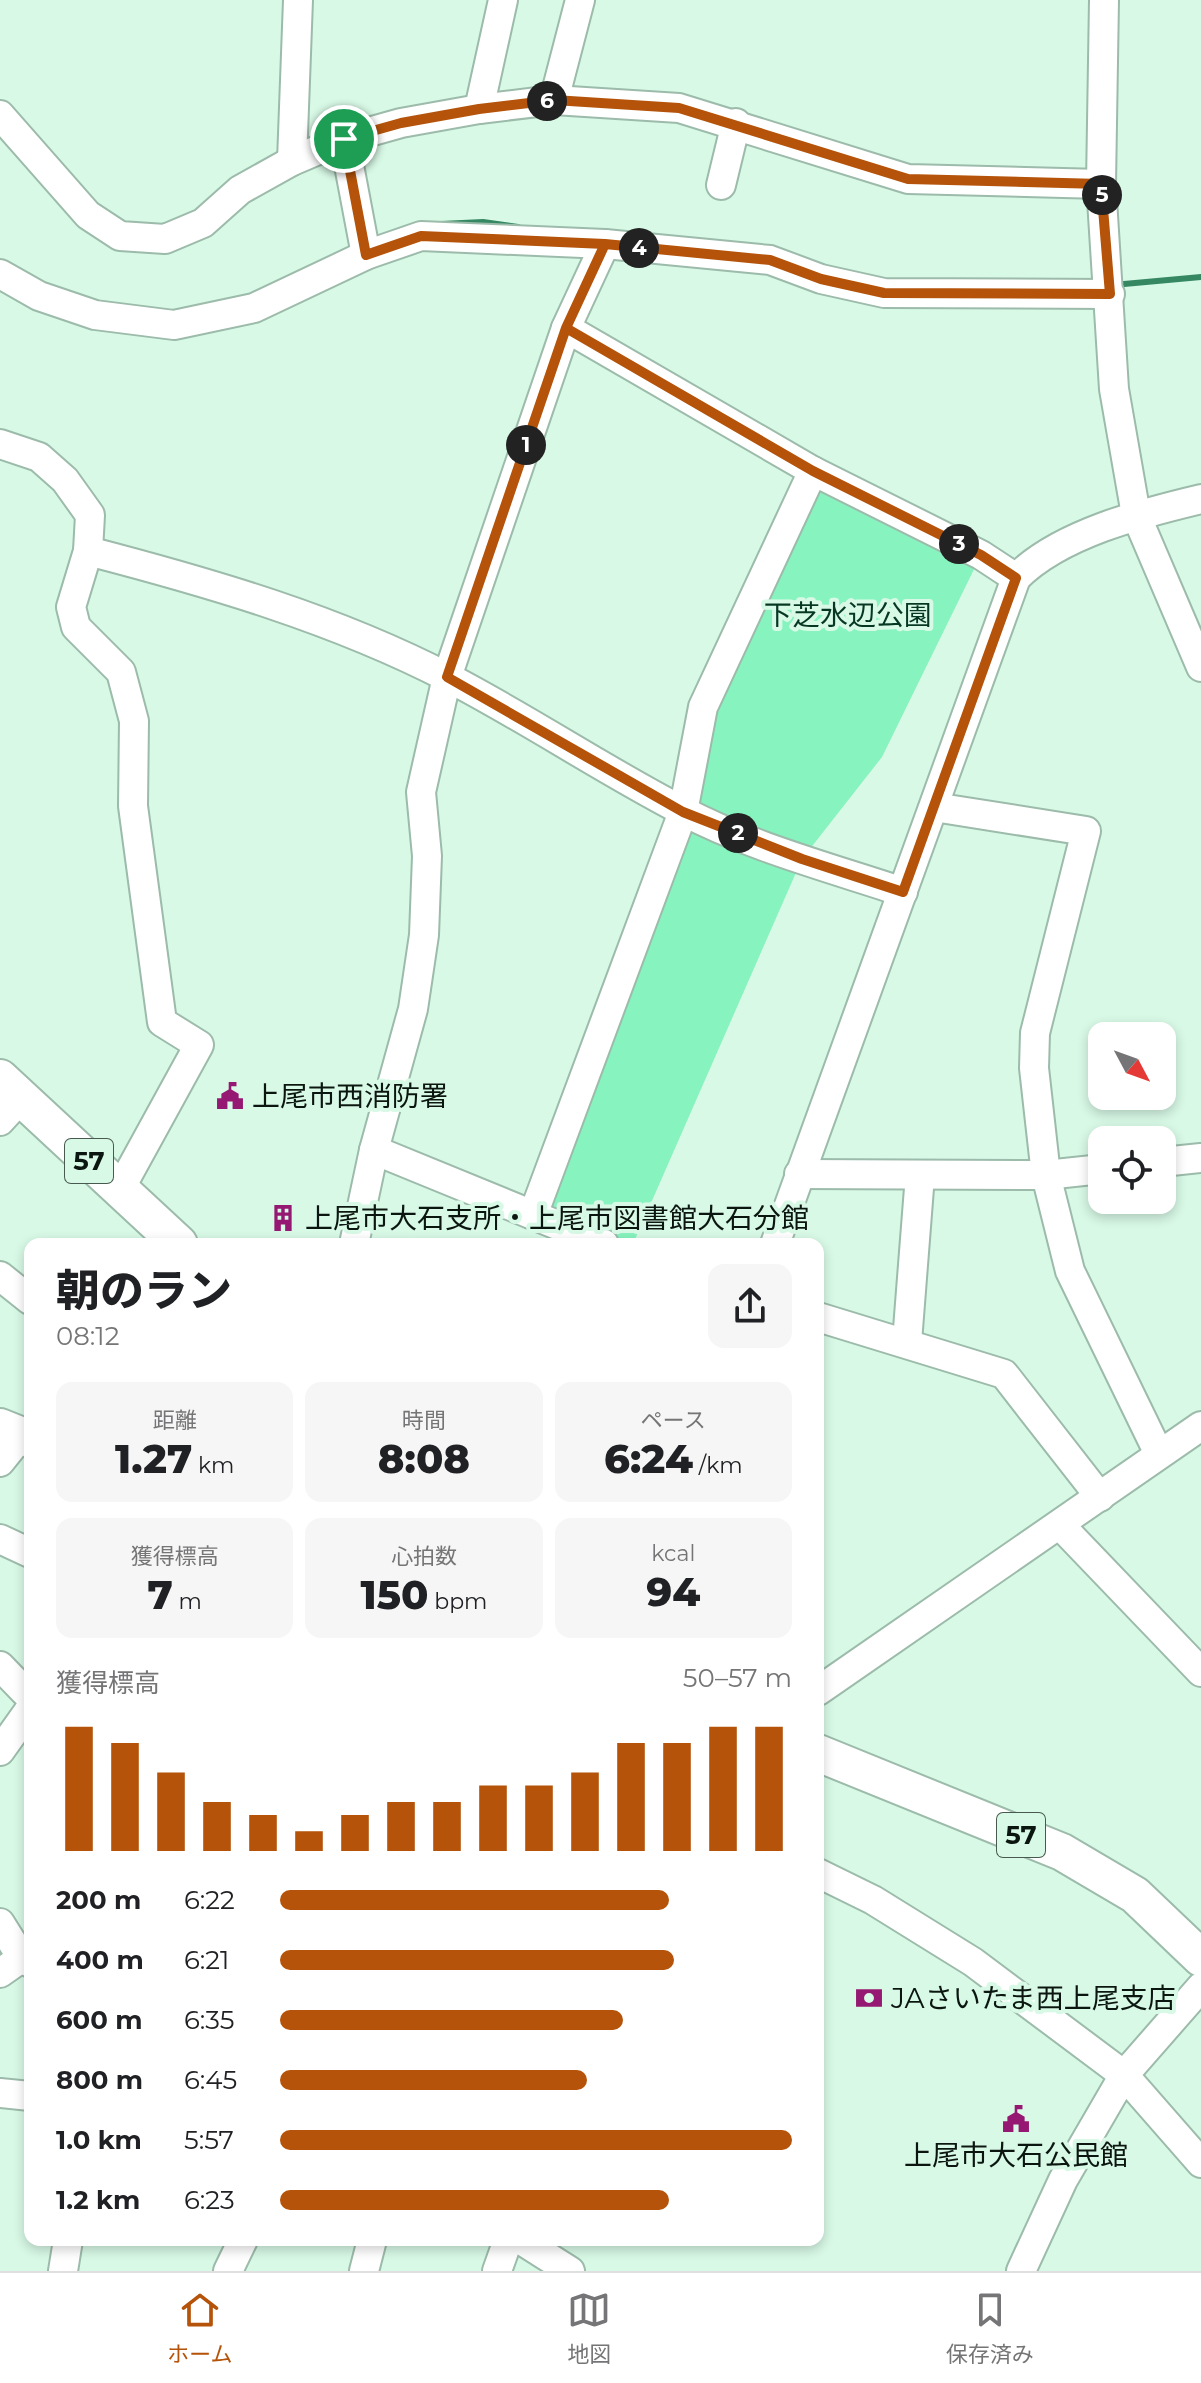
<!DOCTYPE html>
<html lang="ja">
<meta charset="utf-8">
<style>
:root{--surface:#fff;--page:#f6f6f6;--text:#202124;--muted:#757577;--line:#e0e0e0;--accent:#b45309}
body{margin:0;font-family:Montserrat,"Noto Sans JP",sans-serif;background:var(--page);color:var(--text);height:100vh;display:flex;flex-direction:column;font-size:30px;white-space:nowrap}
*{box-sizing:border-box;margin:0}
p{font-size:26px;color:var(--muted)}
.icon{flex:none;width:44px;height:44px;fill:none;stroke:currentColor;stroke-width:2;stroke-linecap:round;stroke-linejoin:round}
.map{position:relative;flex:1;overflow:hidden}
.details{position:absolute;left:24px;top:1238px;width:800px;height:1008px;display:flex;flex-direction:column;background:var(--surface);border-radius:16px;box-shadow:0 4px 12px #0003}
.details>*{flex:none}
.needle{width:52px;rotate:131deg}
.controls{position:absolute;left:1088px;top:1022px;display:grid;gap:16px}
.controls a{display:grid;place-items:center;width:88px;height:88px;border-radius:16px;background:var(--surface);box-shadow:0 4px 12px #0003;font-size:40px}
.pin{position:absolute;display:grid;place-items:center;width:68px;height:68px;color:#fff;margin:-34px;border:4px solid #fff;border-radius:50%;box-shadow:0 2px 8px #0007}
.km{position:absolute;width:40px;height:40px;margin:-20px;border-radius:50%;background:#222;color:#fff;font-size:22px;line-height:40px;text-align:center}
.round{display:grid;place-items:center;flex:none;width:84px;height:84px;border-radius:16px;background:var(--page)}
.headline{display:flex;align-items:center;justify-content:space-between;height:136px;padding:0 32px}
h1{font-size:44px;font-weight:800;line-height:60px}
.figures{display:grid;grid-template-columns:repeat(3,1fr);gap:12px;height:136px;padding:8px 32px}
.figures div{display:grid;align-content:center;border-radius:16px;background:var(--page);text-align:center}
.figures b{font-size:40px;font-weight:800}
.figures small{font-size:22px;font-weight:400}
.figures p{font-size:22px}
.chart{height:224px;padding:16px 32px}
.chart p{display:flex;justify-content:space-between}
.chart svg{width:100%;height:144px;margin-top:8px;stroke:var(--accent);stroke-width:6}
ul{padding:0 32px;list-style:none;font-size:26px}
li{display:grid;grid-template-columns:128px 96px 1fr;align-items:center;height:60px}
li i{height:20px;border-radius:10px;background:var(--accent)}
.menu{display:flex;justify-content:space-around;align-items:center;height:112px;border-top:2px solid var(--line);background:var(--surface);font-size:22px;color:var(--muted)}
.menu a{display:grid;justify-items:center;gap:4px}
.menu .on{color:var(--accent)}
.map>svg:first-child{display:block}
.green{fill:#87f3be}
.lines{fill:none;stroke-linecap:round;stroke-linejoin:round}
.stream{stroke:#368863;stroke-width:6}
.minor-casing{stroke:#9cbbaa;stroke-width:32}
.major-casing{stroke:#9cbbaa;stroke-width:40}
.minor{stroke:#fff;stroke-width:28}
.major{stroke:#fff;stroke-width:36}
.route-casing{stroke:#fff;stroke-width:16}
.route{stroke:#b45309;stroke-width:10}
.labels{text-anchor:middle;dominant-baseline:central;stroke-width:8;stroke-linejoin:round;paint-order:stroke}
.shield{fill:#d8f9e6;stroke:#485a50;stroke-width:2}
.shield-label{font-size:26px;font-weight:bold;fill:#0b1610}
.park-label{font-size:28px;fill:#053723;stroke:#d8f9e6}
.poi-label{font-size:28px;fill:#0b1610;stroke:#d8f9e6;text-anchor:start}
</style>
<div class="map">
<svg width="1201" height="2271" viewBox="0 0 1201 2271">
<rect width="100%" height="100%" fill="#d8f9e6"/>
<path class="green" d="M813 471 981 555 882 757 802 859 633 1244H604L533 1215 703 707Z"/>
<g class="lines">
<g class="stream">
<path d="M441 224 483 222 518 227"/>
<path d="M1113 285 1201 277"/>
</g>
<g class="minor-casing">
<g id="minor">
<path d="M1104 0 1101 184 1114 389 1136 515 1201 667"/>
<path d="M554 100 580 0"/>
<path d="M479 109 503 0"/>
<path d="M0 115 88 215 120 236 165 239 203 223 240 190 292 161 344 139 401 123 479 109 554 100 679 108 908 179 1101 184"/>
<path d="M344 139 366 255"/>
<path d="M292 161 298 0"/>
<path d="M721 185 736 123"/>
<path d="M0 274 39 296 95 315 174 325 254 308 366 255 421 236 605 244 770 260 821 279 884 293 1110 294"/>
<path d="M566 328 813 471 981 555 1016 578"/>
<path d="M0 444 39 457 65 480 90 515 88 551 71 607 76 627 121 672 134 721 133 806 162 1022 199 1045 120 1189"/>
<path d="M88 551C211 583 335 619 449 678 528 719 602 769 681 810 748 846 831 868 903 892"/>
<path d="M934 807 1086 831 1035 1033 1034 1068 1046 1175 1070 1271 1159 1454"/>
<path d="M0 1121 21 1098"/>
<path d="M374 1150 604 1244"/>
<path d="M1162 1162 1201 1158"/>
<path d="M799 1174 1046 1175 1102 1169"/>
<path d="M533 1215 683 812 703 707 813 471"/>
<path d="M354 1244 374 1150 413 1009 424 935 427 856 421 792 447 677 566 328 605 244"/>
<path d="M775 1244 1016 578C1059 534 1142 513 1201 499"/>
<path d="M0 1276 30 1300"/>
<path d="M818 1317 1004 1374 1100 1497"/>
<path d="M907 1342 920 1175"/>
<path d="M0 1462 21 1436"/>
<path d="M1060 1525 1201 1672"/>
<path d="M0 1539 30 1553"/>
<path d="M0 1666 30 1697"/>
<path d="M818 1691 1201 1426"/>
<path d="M0 1751 30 1709"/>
<path d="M818 1873 873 1900 973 1962 1124 2075 1201 2163"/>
<path d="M0 1923 22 1958 30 1963"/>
<path d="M0 1973 30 1952"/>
<path d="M0 2093 30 2096"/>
<path d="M521 2240 570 2271"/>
<path d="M63 2271 68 2240"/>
<path d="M228 2271 243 2240"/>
<path d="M364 2271 372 2240"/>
<path d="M497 2271 508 2240"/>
<path d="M1021 2271 1063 2180 1124 2075 1201 1987"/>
</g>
</g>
<g class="major-casing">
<g id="major">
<path d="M0 1078 179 1244"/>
<path d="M0 1427 30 1439"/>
<path d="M818 1753 1062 1852 1135 1895 1201 1958"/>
</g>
</g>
<use href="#minor" class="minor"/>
<use href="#major" class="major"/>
</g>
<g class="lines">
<g class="route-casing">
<path id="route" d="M344 139 366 255 421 236 605 244 566 328 447 677 683 812 802 859 903 892 1016 578 981 555 813 471 566 328 605 244 770 260 821 279 884 293 1110 294 1101 184 908 179 679 108 554 100 479 109 401 123 344 139"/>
</g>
<use href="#route" class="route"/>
</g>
<defs>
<g id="civic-bare" transform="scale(2.16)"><path d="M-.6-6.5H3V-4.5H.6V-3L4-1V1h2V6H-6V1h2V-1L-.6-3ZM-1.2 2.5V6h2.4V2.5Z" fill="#951972" stroke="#d8f9e6" stroke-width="2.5" paint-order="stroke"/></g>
<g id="building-bare" transform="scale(2.16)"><path d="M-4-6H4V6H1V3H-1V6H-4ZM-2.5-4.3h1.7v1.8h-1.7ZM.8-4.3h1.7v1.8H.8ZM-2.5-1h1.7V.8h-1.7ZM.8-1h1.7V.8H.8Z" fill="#951972" stroke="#d8f9e6" stroke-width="2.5" paint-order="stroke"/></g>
<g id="bank-bare" transform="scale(2.16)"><path d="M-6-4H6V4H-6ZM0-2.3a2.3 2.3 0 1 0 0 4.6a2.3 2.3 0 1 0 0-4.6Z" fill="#951972" stroke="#d8f9e6" stroke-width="2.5" paint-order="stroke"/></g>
</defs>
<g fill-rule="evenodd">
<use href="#civic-bare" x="230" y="1096"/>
<use href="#building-bare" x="283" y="1218"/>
<use href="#bank-bare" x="869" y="1998"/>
<use href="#civic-bare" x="1016" y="2119"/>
</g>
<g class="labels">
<g class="shield">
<rect x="65" y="1139" width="48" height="44" rx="6"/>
<rect x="997" y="1813" width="48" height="44" rx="6"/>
</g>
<g class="shield-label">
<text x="89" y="1161">57</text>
<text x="1021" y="1835">57</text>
</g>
<g class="park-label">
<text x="848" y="615">下芝水辺公園</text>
</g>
<g class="poi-label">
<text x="252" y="1096">上尾市西消防署</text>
<text x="305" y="1218">上尾市大石支所・上尾市図書館大石分館</text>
<text x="891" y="1998">JAさいたま西上尾支店</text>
<text x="1016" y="2155" text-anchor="middle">上尾市大石公民館</text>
</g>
</g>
</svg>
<div class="controls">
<a><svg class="needle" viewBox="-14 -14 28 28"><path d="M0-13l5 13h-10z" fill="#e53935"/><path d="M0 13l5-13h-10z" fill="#757577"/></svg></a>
<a><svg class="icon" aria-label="locate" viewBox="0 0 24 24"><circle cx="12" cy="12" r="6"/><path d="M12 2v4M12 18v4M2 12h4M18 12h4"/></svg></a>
</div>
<div class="pin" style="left:344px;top:139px;background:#1e9e55"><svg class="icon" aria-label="arrive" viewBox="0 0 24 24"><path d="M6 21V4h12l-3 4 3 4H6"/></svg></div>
<b class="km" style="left:526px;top:445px">1</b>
<b class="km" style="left:738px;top:833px">2</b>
<b class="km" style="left:959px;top:544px">3</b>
<b class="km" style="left:639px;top:248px">4</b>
<b class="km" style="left:1102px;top:195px">5</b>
<b class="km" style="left:547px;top:101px">6</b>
<section class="details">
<div class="headline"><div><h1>朝のラン</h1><p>08:12</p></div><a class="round"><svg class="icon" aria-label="share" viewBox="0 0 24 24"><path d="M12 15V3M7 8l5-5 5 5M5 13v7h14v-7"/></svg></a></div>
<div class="figures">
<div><p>距離</p><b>1.27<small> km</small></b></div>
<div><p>時間</p><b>8:08</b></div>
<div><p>ペース</p><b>6:24<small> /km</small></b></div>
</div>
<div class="figures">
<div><p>獲得標高</p><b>7<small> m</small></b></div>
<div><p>心拍数</p><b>150<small> bpm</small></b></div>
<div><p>kcal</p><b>94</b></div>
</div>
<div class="chart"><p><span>獲得標高</span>50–57 m</p>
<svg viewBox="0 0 160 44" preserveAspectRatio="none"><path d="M5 44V6M15 44V11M25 44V20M35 44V29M45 44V33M55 44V38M65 44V33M75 44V29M85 44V29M95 44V24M105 44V24M115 44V20M125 44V11M135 44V11M145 44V6M155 44V6"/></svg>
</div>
<ul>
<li><b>200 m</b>6:22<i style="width:76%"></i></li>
<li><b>400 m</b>6:21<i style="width:77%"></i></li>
<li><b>600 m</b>6:35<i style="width:67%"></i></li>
<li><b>800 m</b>6:45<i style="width:60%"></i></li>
<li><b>1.0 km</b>5:57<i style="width:100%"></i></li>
<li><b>1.2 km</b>6:23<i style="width:76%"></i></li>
</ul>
</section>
</div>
<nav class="menu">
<a class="on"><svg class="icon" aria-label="home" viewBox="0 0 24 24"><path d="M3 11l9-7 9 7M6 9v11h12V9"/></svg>ホーム</a>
<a><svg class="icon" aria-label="map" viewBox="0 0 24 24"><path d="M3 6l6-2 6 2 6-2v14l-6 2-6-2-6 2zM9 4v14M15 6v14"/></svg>地図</a>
<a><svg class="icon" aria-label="saved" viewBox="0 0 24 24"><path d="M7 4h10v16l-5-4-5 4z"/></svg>保存済み</a>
</nav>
